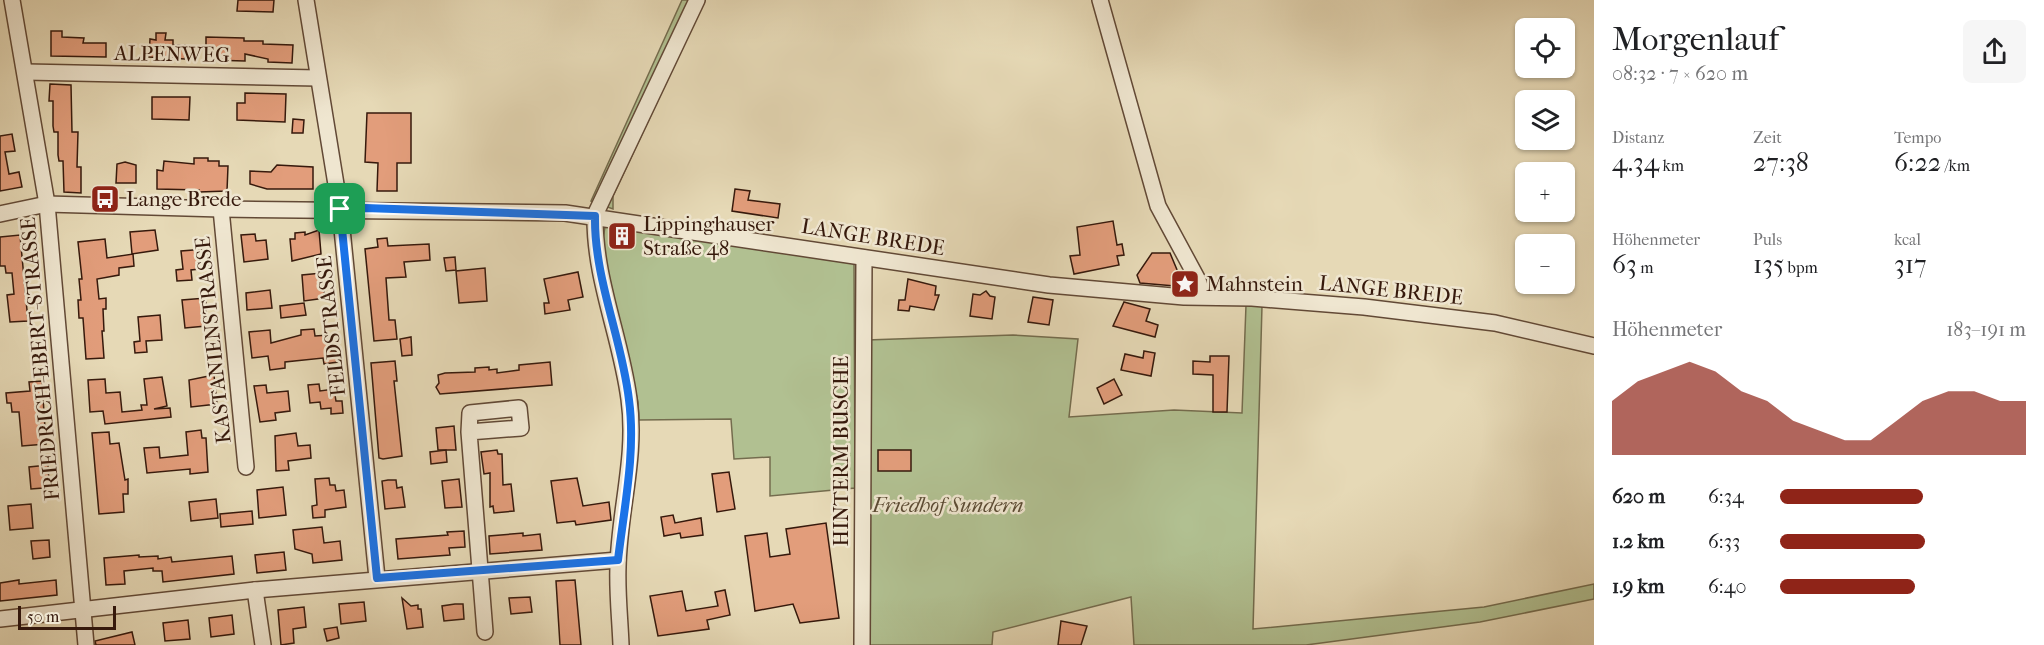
<!DOCTYPE html>
<html lang="de">
<meta charset="utf-8">
<style>
:root{--surface:#fff;--page:#f6f6f6;--text:#202124;--muted:#757577;--accent:#8f2418}
body{margin:0;font-family:"IM FELL French Canon",serif;background:var(--page);color:var(--text);height:100vh;display:flex;flex-direction:column;font-size:22px;white-space:nowrap}
*{box-sizing:border-box;margin:0}
p{font-size:20px;color:var(--muted)}
.icon{flex:none;width:33px;height:33px;fill:none;stroke:currentColor;stroke-width:2;stroke-linecap:round;stroke-linejoin:round}
.map{position:relative;flex:1;overflow:hidden}
.drawer{display:flex;flex-direction:column;background:var(--surface);width:450px}
.drawer>*{flex:none}
.buttons{position:absolute;left:1515px;top:18px;display:grid;gap:12px}
.buttons a{display:grid;place-items:center;width:60px;height:60px;border-radius:9px;background:var(--surface);box-shadow:0 2px 4px #0004;font-size:30px}
.scale{position:absolute;left:18px;bottom:15px;width:98px;box-sizing:border-box;padding-left:6px;border:3px solid #36190c;border-top:0;font-size:16px;line-height:21px;white-space:nowrap;color:#36190c;-webkit-text-stroke:4px #efe6d0;paint-order:stroke}
.pin{position:absolute;display:grid;place-items:center;width:51px;height:51px;color:#fff;margin:-26px;border-radius:12px;box-shadow:0 3px 9px #0006}
.round{display:grid;place-items:center;flex:none;width:63px;height:63px;border-radius:9px;background:var(--page)}
.summary{display:flex;align-items:center;justify-content:space-between;height:102px;padding:0 18px}
h1{font-size:33px;font-weight:600;line-height:45px}
.stats{display:grid;grid-template-columns:repeat(3,1fr);gap:9px;height:102px;padding:6px 18px}
.stats div{display:grid;align-content:center}
.stats b{font-size:26px;font-weight:600}
.stats small{font-size:16px;font-weight:400}
.stats p{font-size:16px}
.chart{height:168px;padding:12px 18px}
.chart p{display:flex;justify-content:space-between}
.chart svg{width:100%;height:108px;margin-top:6px;fill:var(--accent);opacity:.7}
ul{padding:0 18px;list-style:none;font-size:20px}
li{display:grid;grid-template-columns:96px 72px 1fr;align-items:center;height:45px}
li i{height:15px;border-radius:8px;background:var(--accent)}
main{display:flex;flex:1;min-height:0}
.map>svg:first-child{display:block}
.green{fill:#b1c091;stroke:#746c4e;stroke-width:1.5}
.building{fill:#e29d7b;stroke:#36190c;stroke-width:1.5}
.lines{fill:none;stroke-linecap:round;stroke-linejoin:round}
.minor-casing{stroke:#624936;stroke-width:18}
.minor{stroke:#efe6d0;stroke-width:15}
.route-casing{stroke:#fff;stroke-width:12}
.route{stroke:#1a73e8;stroke-width:8}
.labels{text-anchor:middle;dominant-baseline:central;stroke-width:5;stroke-linejoin:round;paint-order:stroke}
.street-label{font-size:21px;fill:#36190c;stroke:#efe6d0}
.poi-label{font-size:21px;fill:#36190c;stroke:#efe6d0;text-anchor:start}
.park-label{font-size:21px;font-style:italic;fill:#5b4b34;stroke:#efe6d0}
</style>
<main>
<div class="map">
<svg width="1594" height="645" viewBox="0 0 1594 645">
<rect width="100%" height="100%" fill="#e6d9b6"/>
<filter id="stains"><feTurbulence type="fractalNoise" baseFrequency=".00333" numOctaves="4"/><feColorMatrix values="0 0 0 0 .2 0 0 0 0 .09 0 0 0 0 .02 0 0 0 .5 -.17"/></filter>
<radialGradient id="worn" r=".72"><stop offset=".6" stop-color="#630" stop-opacity="0"/><stop offset="1" stop-color="#630" stop-opacity=".3"/></radialGradient>
<g class="green">
<path d="M682 0H705L613 196V209L591 201Z"/>
<path d="M606 221 854 261 855 488 770 496V457L734 459 731 419 639 420 638 402 602 245Z"/>
<path d="M1246 305 1262 306 1253 629 1484 607 1594 584V599L1480 622 1306 645H1134L1131 597 993 632 992 645H866L867 340 1013 335 1078 339 1069 417 1174 410 1242 413Z"/>
</g>
<g class="building">
<path d="M238 0H274L273 12 237 11Z"/>
<path d="M51 31H62V37L84 38 83 43H106V57L51 56Z"/>
<path d="M156 33H166L165 40H173V45H186L185 59 149 57 150 39 156 40Z"/>
<path d="M206 37 244 38V41H263V44L293 45 292 63 268 62V59L245 54V61L210 60V49H206Z"/>
<path d="M50 84 71 85 72 132H78L77 167H81V193L64 192 63 161H59L58 155V132H54L53 126V101H49Z"/>
<path d="M245 93 286 94 285 122 237 120V103H245Z"/>
<path d="M152 97H190L189 120 152 119Z"/>
<path d="M367 113H411V163H397V191H377L378 163 365 162Z"/>
<path d="M293 119 304 120 303 133H292Z"/>
<path d="M12 134 15 151 5 152 9 174 19 172 22 187 0 191V136Z"/>
<path d="M194 158H208V161H219V166H228L227 191 199 192V190L157 189V170L163 171 164 161 194 164Z"/>
<path d="M125 162 136 165V183H116L117 164Z"/>
<path d="M277 165 313 167V189H267L250 184V171L271 172Z"/>
<path d="M735 189 750 191 748 200 780 204 778 218 732 211Z"/>
<path d="M1113 221 1117 245 1122 244 1124 255 1117 256 1119 265 1074 274 1070 256 1080 255 1077 227Z"/>
<path d="M155 230 158 250 132 254 130 232Z"/>
<path d="M319 230 321 254 292 261 290 239H295V233L305 232V235Z"/>
<path d="M255 234 256 241 266 240 268 259 244 262 241 235Z"/>
<path d="M20 235 28 321 10 322 7 295 14 294 12 273H6L5 266H0V237Z"/>
<path d="M387 238 388 246 429 244 430 260 404 262 406 277 386 278 389 320H395L397 339 374 341 365 249 378 247 377 239Z"/>
<path d="M105 239 107 258 133 254 134 266 119 268V275L97 279 99 299 106 298V309H103L104 331H102L104 358 86 359 83 318H79L78 300H81L79 279H82L78 242Z"/>
<path d="M206 249 208 268 191 270 192 280 177 281 176 270 183 269 181 251Z"/>
<path d="M1152 253H1170L1180 277 1175 286 1140 283 1137 275Z"/>
<path d="M455 257 456 270 446 271 444 258Z"/>
<path d="M485 268 487 301 459 303 456 271Z"/>
<path d="M578 272 583 297 568 300 570 310 545 314 544 303H549L544 279Z"/>
<path d="M322 273 325 298 304 301 302 275Z"/>
<path d="M908 279 936 286 935 295H939L934 310 910 306 909 311 898 310 899 300H905Z"/>
<path d="M270 290 272 308 247 310 246 293Z"/>
<path d="M986 291 990 296 995 297 992 319 970 316 973 294 980 295Z"/>
<path d="M1033 297 1053 300 1049 325 1028 322Z"/>
<path d="M206 298V326L185 328 182 300Z"/>
<path d="M1124 302 1150 309 1146 321 1158 325 1155 337 1113 326Z"/>
<path d="M304 303 306 315 281 318 280 306Z"/>
<path d="M160 315 162 340 146 341 147 352 135 353 134 342 140 341 138 317Z"/>
<path d="M314 329 315 336 329 335 331 351H336L338 362 324 364 323 358 285 362V368L270 370 268 356 252 358 249 332 270 330 271 343 301 335V330Z"/>
<path d="M411 337 412 355 402 356 400 339Z"/>
<path d="M1144 351 1155 353 1151 376 1121 370 1125 354 1143 358Z"/>
<path d="M1210 356H1229L1227 412H1213V375L1193 374V361L1210 362Z"/>
<path d="M395 361 397 381H394L402 456 383 459 379 458 371 363Z"/>
<path d="M550 362 552 385 440 394 436 387 439 383 438 375 445 373 475 372V368L489 367V370L497 369V373L519 370V365Z"/>
<path d="M214 375 217 404 191 407 189 380Z"/>
<path d="M162 377 167 406 154 409 170 408 171 417 105 424 103 411 90 412 88 380 105 379 106 393 120 392 122 412 142 410 141 405H147L144 379Z"/>
<path d="M1114 379 1122 395 1104 404 1097 388Z"/>
<path d="M42 381 46 444 22 446 19 412H12L11 403H7L6 393 30 391 29 382Z"/>
<path d="M319 384 320 391 334 389 336 401H342L343 413 331 414V408L321 409 320 402 310 403 308 385Z"/>
<path d="M266 385 267 393 288 391 290 411 275 413 276 420 260 422 254 386Z"/>
<path d="M454 426 456 450H438L436 428Z"/>
<path d="M201 430 202 438H206L208 472 190 474V469L147 473 144 448 159 447 160 458 188 455 186 432Z"/>
<path d="M109 432 110 444 119 443 125 480 128 479V494H123L124 512 99 514 92 433Z"/>
<path d="M296 433 298 446 310 445 311 458 288 461 289 470 276 471 275 436Z"/>
<path d="M446 450 447 462 431 464 430 452Z"/>
<path d="M497 450 498 454H502L503 485 511 484 514 511 494 513 493 506 490 507V473L484 474 481 452Z"/>
<rect x="878" y="450" width="33" height="21"/>
<path d="M48 465 49 484H43V488L31 489 29 467Z"/>
<path d="M729 472 735 509 717 512 712 474Z"/>
<path d="M329 478 330 485H335L336 491 344 490 346 507 325 510V517L313 518 312 506 317 505 315 479Z"/>
<path d="M577 478 583 506 609 502 611 520 576 525 575 521 557 523 551 481Z"/>
<path d="M459 479 462 507 445 508 442 481Z"/>
<path d="M388 480H396L397 488 402 487 405 507 385 509 382 481Z"/>
<path d="M283 487 286 515 259 518 257 490Z"/>
<path d="M216 499 218 518 191 521 189 502Z"/>
<path d="M31 504 33 528 10 530 8 506Z"/>
<path d="M252 511 253 524 221 527 220 514Z"/>
<path d="M673 515 675 523 701 518 703 535 681 538 680 533 664 536 661 517Z"/>
<path d="M826 523 839 618 800 623 793 604 755 611 745 536 767 533 770 557 790 554 786 529Z"/>
<path d="M322 527 324 543 340 541 342 560 313 563 312 554 295 549 293 530Z"/>
<path d="M464 531 465 547 449 548 450 555 398 559 396 539 448 535 447 532Z"/>
<path d="M523 533V536L540 534 542 550 490 554 489 536Z"/>
<path d="M49 540 50 557 33 559 31 541Z"/>
<path d="M284 552 286 570 257 573 255 555Z"/>
<path d="M139 555V557L158 556V559L171 557 172 562 232 556 234 574 163 582 162 571H153V568L124 571 125 584 106 585 104 558Z"/>
<path d="M19 580V584L56 580 57 595 0 601V583Z"/>
<path d="M575 580 581 645H560L556 581Z"/>
<path d="M725 590 730 615 707 620 709 629 658 636 650 596 682 591 686 611 718 606 715 592Z"/>
<path d="M530 597 532 612 511 614 509 598Z"/>
<path d="M402 598 411 606 418 605V609H421L423 627 407 629Z"/>
<path d="M364 602 366 621 341 624 339 604Z"/>
<path d="M455 604H463L464 619 444 621 442 606Z"/>
<path d="M304 607 306 627 293 629 294 643 281 645 278 610Z"/>
<path d="M232 615 234 634 211 637 209 618Z"/>
<path d="M188 620 190 639 165 641 163 623Z"/>
<path d="M1061 621 1087 626 1081 645H1058Z"/>
<path d="M337 627 339 638 327 641 324 629Z"/>
<path d="M132 632 135 645H96L95 641Z"/>
</g>
<g class="lines">
<g class="minor-casing">
<g id="minor">
<path d="M12 0 47 204 86 645"/>
<path d="M306 0 340 209 377 578"/>
<path d="M1100 0 1158 206 1198 280 1203 296"/>
<path d="M26 72 318 78"/>
<path d="M221 209 246 467"/>
<path d="M0 214 47 204 221 209 565 213 1049 285 1184 297 1252 298 1364 307 1495 323 1594 346"/>
<path d="M469 432 521 428 519 408 470 413 469 432 485 632"/>
<path d="M255 590 263 645"/>
<path d="M0 619 255 590 618 560"/>
<path d="M621 645C620 619 617 593 618 567 619 511 637 456 629 399 621 337 594 279 595 215L697 0"/>
<path d="M862 645 864 258"/>
</g>
</g>
<use href="#minor" class="minor"/>
</g>
<g class="lines">
<g class="route-casing">
<path id="route" d="M365 208 595 216C594 279 622 338 629 400 636 452 624 508 618 560L377 578 340 209Z"/>
</g>
<use href="#route" class="route"/>
</g>
<defs>
<g id="bus-square" transform="scale(1.5)"><rect x="-9" y="-9" width="18" height="18" rx="4" fill="#8f2418" stroke="#efe6d0"/><path d="M-5-6H5V4H4V6H2V4H-2V6H-4V4H-5ZM-3.5-4V0h7V-4ZM-3.5 1.2v1.5H-2V1.2ZM2 1.2v1.5H3.5V1.2Z" fill="#fff"/></g>
<g id="building-square" transform="scale(1.5)"><rect x="-9" y="-9" width="18" height="18" rx="4" fill="#8f2418" stroke="#efe6d0"/><path d="M-4-6H4V6H1V3H-1V6H-4ZM-2.5-4.3h1.7v1.8h-1.7ZM.8-4.3h1.7v1.8H.8ZM-2.5-1h1.7V.8h-1.7ZM.8-1h1.7V.8H.8Z" fill="#fff"/></g>
<g id="sight-square" transform="scale(1.5)"><rect x="-9" y="-9" width="18" height="18" rx="4" fill="#8f2418" stroke="#efe6d0"/><path d="M0-6L1.8-2.2L6-1.7L2.9 1.2L3.7 5.4L0 3.3L-3.7 5.4L-2.9 1.2L-6-1.7L-1.8-2.2Z" fill="#fff"/></g>
</defs>
<g fill-rule="evenodd">
<use href="#bus-square" x="105" y="199"/>
<use href="#building-square" x="622" y="236"/>
<use href="#sight-square" x="1185" y="284"/>
</g>
<g class="labels">
<g class="street-label">
<text transform="translate(172 54) rotate(1)">ALPENWEG</text>
<text transform="translate(873 237) rotate(9)">LANGE BREDE</text>
<text transform="translate(1391 290) rotate(6)">LANGE BREDE</text>
<text transform="translate(331 326) rotate(-96)">FELDSTRASSE</text>
<text transform="translate(213 340) rotate(-96)">KASTANIENSTRASSE</text>
<text transform="translate(40 359) rotate(-95)">FRIEDRICH-EBERT-STRASSE</text>
<text transform="translate(841 451) rotate(-90)">HINTERM BUSCHE</text>
</g>
<g class="poi-label">
<text x="126" y="199">Lange Brede</text>
<text x="643" y="224">Lippinghauser<tspan x="643" dy="24">Straße 48</tspan></text>
<text x="1206" y="284">Mahnstein</text>
</g>
<g class="park-label">
<text x="948" y="505">Friedhof Sundern</text>
</g>
</g>
<rect width="100%" height="100%" filter="url(#stains)"/>
<rect width="100%" height="100%" fill="url(#worn)"/>
</svg>
<div class="buttons">
<a><svg class="icon" aria-label="locate" viewBox="0 0 24 24"><circle cx="12" cy="12" r="6"/><path d="M12 2v4M12 18v4M2 12h4M18 12h4"/></svg></a>
<a><svg class="icon" aria-label="layers" viewBox="0 0 24 24"><path d="M12 4l9 5-9 5-9-5zM3 14l9 5 9-5"/></svg></a>
<a>+</a>
<a>−</a>
</div>
<div class="scale">50 m</div>
<div class="pin" style="left:340px;top:209px;background:#1e9e55"><svg class="icon" aria-label="arrive" viewBox="0 0 24 24"><path d="M6 21V4h12l-3 4 3 4H6"/></svg></div>
</div>
<section class="drawer">
<div class="summary"><div><h1>Morgenlauf</h1><p>08:32 · 7 × 620 m</p></div><a class="round"><svg class="icon" aria-label="share" viewBox="0 0 24 24"><path d="M12 15V3M7 8l5-5 5 5M5 13v7h14v-7"/></svg></a></div>
<div class="stats">
<div><p>Distanz</p><b>4.34<small> km</small></b></div>
<div><p>Zeit</p><b>27:38</b></div>
<div><p>Tempo</p><b>6:22<small> /km</small></b></div>
</div>
<div class="stats">
<div><p>Höhenmeter</p><b>63<small> m</small></b></div>
<div><p>Puls</p><b>135<small> bpm</small></b></div>
<div><p>kcal</p><b>317</b></div>
</div>
<div class="chart"><p><span>Höhenmeter</span>183–191 m</p>
<svg viewBox="0 0 160 44" preserveAspectRatio="none"><path d="M0 44V22L10 14L20 10L30 6L40 10L50 18L60 22L70 30L80 34L90 38L100 38L110 30L120 22L130 18L140 18L150 22L160 22V44z"/></svg>
</div>
<ul>
<li><b>620 m</b>6:34<i style="width:58%"></i></li>
<li><b>1.2 km</b>6:33<i style="width:59%"></i></li>
<li><b>1.9 km</b>6:40<i style="width:55%"></i></li>
</ul>
</section>
</main>
